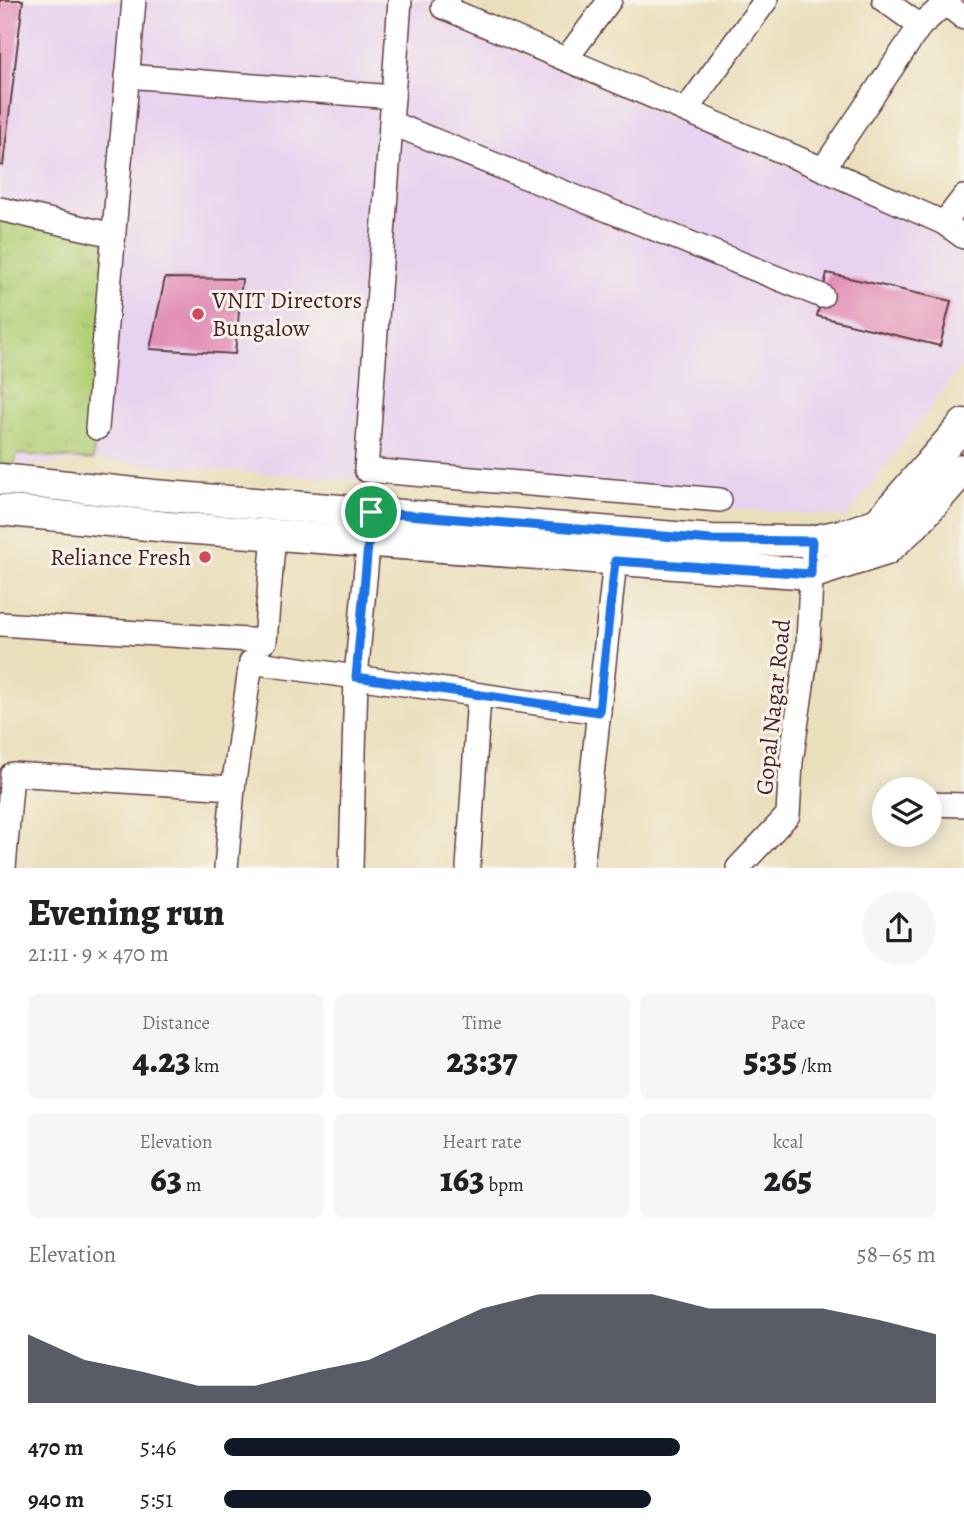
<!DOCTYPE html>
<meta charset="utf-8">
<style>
:root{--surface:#fff;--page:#f6f6f6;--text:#202124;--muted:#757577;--accent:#111827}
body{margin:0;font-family:Alegreya,serif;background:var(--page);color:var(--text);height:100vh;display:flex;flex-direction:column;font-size:26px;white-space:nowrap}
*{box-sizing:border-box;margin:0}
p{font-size:23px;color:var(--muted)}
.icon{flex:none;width:38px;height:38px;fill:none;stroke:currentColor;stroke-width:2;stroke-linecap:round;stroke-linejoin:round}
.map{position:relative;height:868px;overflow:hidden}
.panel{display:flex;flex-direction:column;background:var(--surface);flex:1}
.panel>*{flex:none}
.tools{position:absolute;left:872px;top:777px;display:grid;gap:14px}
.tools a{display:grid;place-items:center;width:70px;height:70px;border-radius:50%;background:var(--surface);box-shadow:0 4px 18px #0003;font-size:35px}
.pin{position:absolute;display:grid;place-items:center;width:60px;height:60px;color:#fff;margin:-30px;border:4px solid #fff;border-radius:50%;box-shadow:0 2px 7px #0007}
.round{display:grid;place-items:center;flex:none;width:74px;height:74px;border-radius:37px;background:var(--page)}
.headline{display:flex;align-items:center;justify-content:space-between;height:119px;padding:0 28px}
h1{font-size:38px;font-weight:800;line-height:52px}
.figures{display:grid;grid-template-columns:repeat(3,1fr);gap:10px;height:119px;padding:7px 28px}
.figures div{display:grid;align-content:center;border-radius:10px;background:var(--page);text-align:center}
.figures b{font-size:35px;font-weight:800}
.figures small{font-size:19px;font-weight:400}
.figures p{font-size:19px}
.chart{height:196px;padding:14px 28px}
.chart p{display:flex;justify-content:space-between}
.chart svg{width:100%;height:126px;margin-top:7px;fill:var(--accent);opacity:.7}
ul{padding:0 28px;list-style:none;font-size:23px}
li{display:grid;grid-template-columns:112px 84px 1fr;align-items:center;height:52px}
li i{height:18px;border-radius:9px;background:var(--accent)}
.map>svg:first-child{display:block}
.built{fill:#e7d2ef}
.park{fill:url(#park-tufts);stroke:#7e7851;stroke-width:2}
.building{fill:#e290b8}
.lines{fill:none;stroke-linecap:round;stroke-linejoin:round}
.minor-casing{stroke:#623c41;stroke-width:26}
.major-casing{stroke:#623c41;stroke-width:33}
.minor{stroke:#fff;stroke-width:23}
.major{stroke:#fff;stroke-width:30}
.route-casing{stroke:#fff;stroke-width:14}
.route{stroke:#1a73e8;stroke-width:9}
.poi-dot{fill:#d1495b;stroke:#f7f3e8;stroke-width:2.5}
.labels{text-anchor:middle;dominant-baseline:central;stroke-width:6;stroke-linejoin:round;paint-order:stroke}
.poi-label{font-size:24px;fill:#4a1f2b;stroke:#f7f3e8;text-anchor:start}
.street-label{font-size:24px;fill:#4a1f2b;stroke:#f7f3e8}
</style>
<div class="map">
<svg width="964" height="868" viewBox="0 0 964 868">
<defs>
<pattern id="park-tufts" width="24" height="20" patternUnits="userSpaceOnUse" patternTransform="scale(1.75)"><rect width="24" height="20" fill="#b3d077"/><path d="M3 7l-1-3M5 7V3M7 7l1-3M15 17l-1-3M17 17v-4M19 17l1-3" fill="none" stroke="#9bb267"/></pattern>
</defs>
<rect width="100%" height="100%" fill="#f7f3e8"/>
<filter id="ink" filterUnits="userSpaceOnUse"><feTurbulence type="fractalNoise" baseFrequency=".0143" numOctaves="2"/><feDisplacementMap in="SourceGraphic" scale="14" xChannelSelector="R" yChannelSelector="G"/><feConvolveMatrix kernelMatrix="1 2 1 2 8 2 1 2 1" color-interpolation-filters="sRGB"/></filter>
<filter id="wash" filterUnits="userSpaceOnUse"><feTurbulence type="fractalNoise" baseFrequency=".00686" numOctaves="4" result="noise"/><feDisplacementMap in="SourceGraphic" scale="28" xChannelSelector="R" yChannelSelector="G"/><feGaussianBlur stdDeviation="1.57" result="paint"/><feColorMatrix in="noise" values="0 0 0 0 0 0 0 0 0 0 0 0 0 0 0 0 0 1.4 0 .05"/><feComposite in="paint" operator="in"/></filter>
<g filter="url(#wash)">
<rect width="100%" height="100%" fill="#eadfbb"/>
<path class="built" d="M0 0H437L427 14 964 243V363L847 517 93 460 14 466 0 464Z"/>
<path class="park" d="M0 210 113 235 93 460 17 454 14 466 0 464Z"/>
<g id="blocks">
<g class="building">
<path d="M0 0H23L3 166 0 165Z"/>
<path d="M827 273 951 301 940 346 817 316Z"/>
<path d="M165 278 242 279 235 354 150 349Z"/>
</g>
</g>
</g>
<g filter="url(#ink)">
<use href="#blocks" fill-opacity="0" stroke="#623c41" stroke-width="2"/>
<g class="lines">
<g class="minor-casing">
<g id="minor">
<path d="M400 0 366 470 720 500"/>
<path d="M449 0 443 7 823 169 944 223 964 237"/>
<path d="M884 0 920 26"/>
<path d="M946 4 964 18"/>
<path d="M566 59 610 0"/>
<path d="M127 76 393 97"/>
<path d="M686 110 766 0"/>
<path d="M391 123 822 296"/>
<path d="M823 169 920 26 949 0"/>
<path d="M0 209 113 235"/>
<path d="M944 223 964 197"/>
<path d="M97 428 134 0"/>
<path d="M0 624 265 641 274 534"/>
<path d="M929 804 964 805"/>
<path d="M4 868 12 774 233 788"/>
<path d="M226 868 233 788 251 662 599 712"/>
<path d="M351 868 356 677 370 525"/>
<path d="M468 868 479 695"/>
<path d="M582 868 615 561"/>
<path d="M738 868 788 815 791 762 808 644 812 559"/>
</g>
</g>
<g class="major-casing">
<g id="major">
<path d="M0 479 154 495 712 540 812 541 850 533 878 523 964 424"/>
<path d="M0 510 168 527 811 574 886 550 915 524 964 469"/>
</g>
</g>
<use href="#minor" class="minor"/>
<use href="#major" class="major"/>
</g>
</g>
<g class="lines" filter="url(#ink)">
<g class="route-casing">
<path id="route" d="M371 512 712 540 812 541 811 574 615 561 599 712 356 677Z"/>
</g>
<use href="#route" class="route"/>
</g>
<g class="poi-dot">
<circle cx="198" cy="314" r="7"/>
<circle cx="205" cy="557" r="7"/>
</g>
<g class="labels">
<g class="poi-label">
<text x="212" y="300">VNIT Directors<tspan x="212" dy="28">Bungalow</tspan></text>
<text x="191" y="557" text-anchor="end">Reliance Fresh</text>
</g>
<g class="street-label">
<text transform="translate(773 707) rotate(-84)">Gopal Nagar Road</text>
</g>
</g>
</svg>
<div class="tools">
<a><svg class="icon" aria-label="layers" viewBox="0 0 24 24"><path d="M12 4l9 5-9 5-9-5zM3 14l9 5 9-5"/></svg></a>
</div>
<div class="pin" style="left:371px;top:512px;background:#1e9e55"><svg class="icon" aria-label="arrive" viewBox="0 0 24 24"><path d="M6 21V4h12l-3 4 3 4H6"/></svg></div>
</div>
<section class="panel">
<div class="headline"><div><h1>Evening run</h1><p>21:11 · 9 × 470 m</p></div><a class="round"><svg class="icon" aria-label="share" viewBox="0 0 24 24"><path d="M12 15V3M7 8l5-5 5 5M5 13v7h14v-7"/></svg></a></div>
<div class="figures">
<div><p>Distance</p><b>4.23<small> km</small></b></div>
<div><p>Time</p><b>23:37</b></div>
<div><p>Pace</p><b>5:35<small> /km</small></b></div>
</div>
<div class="figures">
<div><p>Elevation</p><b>63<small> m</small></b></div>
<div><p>Heart rate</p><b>163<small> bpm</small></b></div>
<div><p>kcal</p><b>265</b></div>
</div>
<div class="chart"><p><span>Elevation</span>58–65 m</p>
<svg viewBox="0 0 160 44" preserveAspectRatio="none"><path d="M0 44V20L10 29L20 33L30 38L40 38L50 33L60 29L70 20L80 11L90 6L100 6L110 6L120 11L130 11L140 11L150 15L160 20V44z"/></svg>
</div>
<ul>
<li><b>470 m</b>5:46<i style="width:64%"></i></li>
<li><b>940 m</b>5:51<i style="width:60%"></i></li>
</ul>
</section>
